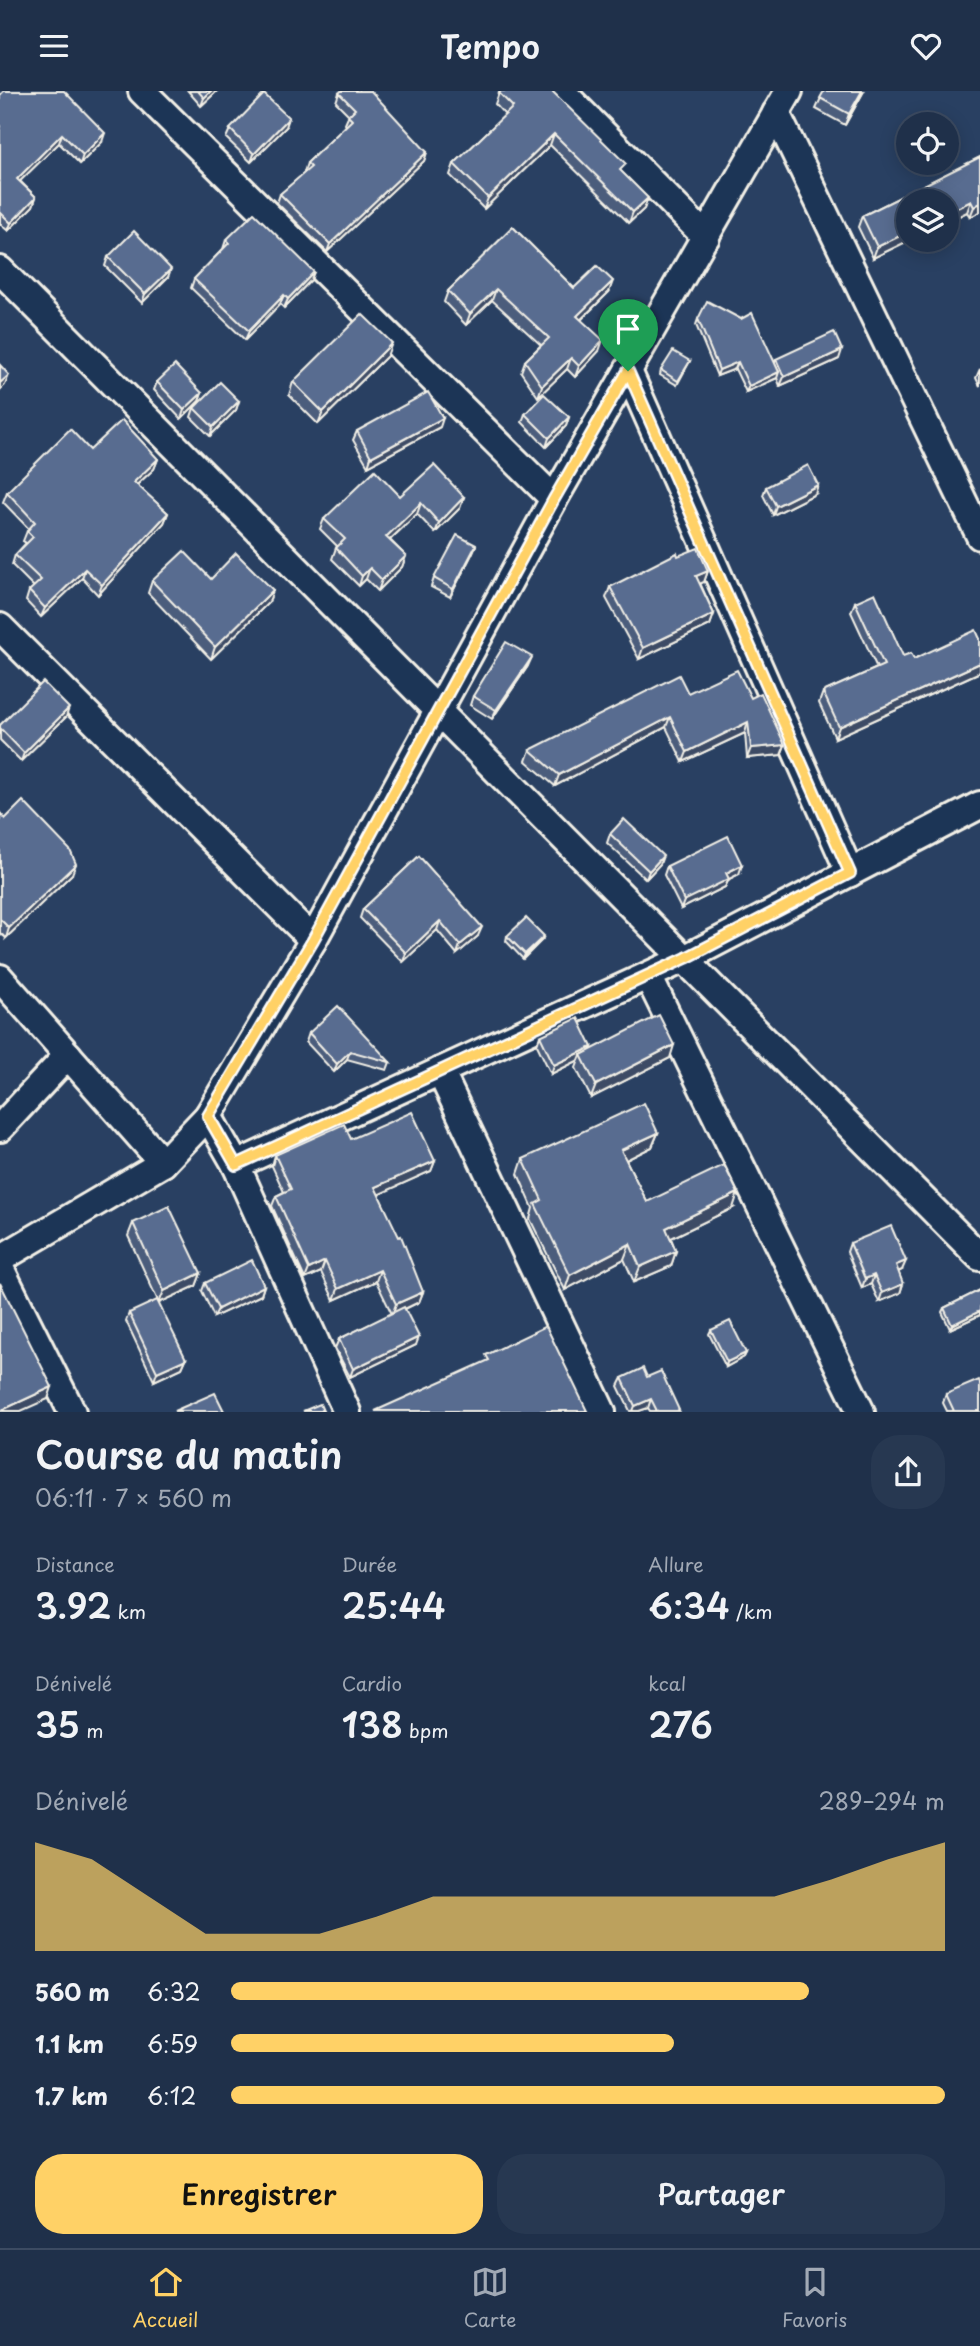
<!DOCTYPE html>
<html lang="fr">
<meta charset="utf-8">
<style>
:root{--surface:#1f304a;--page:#273851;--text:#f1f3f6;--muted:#a1a9b5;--line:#3c4b62;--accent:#ffd166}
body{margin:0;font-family:"Playpen Sans",sans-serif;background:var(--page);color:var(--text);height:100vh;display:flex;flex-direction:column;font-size:26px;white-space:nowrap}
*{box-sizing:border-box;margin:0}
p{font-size:23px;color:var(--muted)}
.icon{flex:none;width:38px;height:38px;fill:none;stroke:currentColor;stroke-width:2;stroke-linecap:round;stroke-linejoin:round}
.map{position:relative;height:1321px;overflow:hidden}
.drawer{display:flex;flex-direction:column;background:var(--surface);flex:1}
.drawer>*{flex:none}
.controls{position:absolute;left:896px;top:21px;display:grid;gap:14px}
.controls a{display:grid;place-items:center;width:63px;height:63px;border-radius:50%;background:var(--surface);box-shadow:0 4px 18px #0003,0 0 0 2px var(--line);font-size:35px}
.pin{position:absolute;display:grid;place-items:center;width:60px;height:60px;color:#fff;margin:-72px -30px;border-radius:50% 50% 50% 0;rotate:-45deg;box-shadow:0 0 7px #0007}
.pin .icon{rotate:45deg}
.round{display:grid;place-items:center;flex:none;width:74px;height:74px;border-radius:28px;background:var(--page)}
.head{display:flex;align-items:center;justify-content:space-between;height:119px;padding:0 35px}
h1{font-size:38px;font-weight:600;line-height:52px}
.figures{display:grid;grid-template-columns:repeat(3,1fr);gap:10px;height:119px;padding:7px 35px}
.figures div{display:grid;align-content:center}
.figures b{font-size:35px;font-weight:600}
.figures small{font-size:19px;font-weight:400}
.figures p{font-size:19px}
.chart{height:196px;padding:14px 35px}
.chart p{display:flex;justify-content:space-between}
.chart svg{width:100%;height:126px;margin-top:7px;fill:var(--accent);opacity:.7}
.button{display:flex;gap:14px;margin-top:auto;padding:14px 35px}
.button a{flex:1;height:80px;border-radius:28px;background:var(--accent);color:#111;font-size:28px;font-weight:600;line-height:80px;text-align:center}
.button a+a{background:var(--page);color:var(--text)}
ul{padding:0 35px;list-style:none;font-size:23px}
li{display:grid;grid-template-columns:112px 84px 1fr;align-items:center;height:52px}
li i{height:18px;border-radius:9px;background:var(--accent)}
header{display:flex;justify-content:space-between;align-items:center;height:91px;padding:0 35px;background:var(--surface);font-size:32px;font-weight:600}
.tab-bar{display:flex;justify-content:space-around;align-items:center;height:98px;border-top:2px solid var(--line);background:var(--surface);font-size:19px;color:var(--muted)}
.tab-bar a{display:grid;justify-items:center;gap:4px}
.tab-bar .current{color:var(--accent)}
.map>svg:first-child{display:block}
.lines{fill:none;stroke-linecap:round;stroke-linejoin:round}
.street-casing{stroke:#f4f1e8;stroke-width:32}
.street{stroke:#1d3557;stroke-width:26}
.wall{fill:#4c5d7c;stroke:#f4f1e8;stroke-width:2}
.shaded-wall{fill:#3e4c65;stroke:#f4f1e8;stroke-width:2}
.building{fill:#586c90;stroke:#f4f1e8;stroke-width:2}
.route-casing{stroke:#fff;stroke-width:14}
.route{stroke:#ffd166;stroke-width:9}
</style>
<header><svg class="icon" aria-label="menu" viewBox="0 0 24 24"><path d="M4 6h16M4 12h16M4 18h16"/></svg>Tempo<svg class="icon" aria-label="heart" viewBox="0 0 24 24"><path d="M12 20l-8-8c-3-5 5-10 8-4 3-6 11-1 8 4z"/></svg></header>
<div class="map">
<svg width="980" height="1321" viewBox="0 0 980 1321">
<rect width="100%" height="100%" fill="#294062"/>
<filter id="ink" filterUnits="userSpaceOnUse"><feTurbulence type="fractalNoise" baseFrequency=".0143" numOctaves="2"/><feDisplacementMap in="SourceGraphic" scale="14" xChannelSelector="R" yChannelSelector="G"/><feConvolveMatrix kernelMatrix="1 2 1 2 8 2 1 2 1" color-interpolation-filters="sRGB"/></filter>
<g filter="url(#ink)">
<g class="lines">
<g class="street-casing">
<g id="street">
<path d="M142 0 554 408"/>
<path d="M561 0 706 146"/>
<path d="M776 22 980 445"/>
<path d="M0 179 980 1166"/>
<path d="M628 280 850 782"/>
<path d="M0 536 313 849"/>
<path d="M648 885 861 1321"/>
<path d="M0 887 163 1072"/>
<path d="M440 980 602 1321"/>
<path d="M208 1025 236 1074 347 1321"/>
<path d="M0 1037 68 964"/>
<path d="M236 1074 686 867 980 714"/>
<path d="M0 1168 163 1072 208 1025 313 849 554 408 789 0"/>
<path d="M0 1177 72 1321"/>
</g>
</g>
<use href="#street" class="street"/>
</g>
<g class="wall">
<path d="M188 0H217L201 15Z"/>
<path d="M824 0H864L845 34 816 18Z"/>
<path d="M339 2 427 61 424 70 327 161 277 112 280 103 305 82 304 81 307 72 346 35 345 33 349 24 336 11Z"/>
<path d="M499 2 648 107 644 118 629 132 550 54 484 118 450 84 454 73 505 24 495 13Z"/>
<path d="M0 4 102 51 80 73 59 52 20 90 36 106 33 115 8 140 0 133Z"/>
<path d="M286 36 251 71 226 47 230 38Z"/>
<path d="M980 66V121L970 126 967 121 873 167 858 136 862 125Z"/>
<path d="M513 136 574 197 609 201 581 229 599 260 575 286 567 278 538 306 521 281 525 270 541 254 492 209 466 234 444 211 448 200Z"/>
<path d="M226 149 311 189 284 217 280 213 245 249 191 197 194 188 223 158Z"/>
<path d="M108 166 168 186 142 212 105 175Z"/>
<path d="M698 228 775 271 776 268H839L780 295 777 287 746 301 735 278 717 285 696 234Z"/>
<path d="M387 265 318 333 289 304 293 291Z"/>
<path d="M690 270 677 294 660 284 661 279Z"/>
<path d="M980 278V295L976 287Z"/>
<path d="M157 291 202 302 199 310 181 328 154 299Z"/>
<path d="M239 310 236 319 210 345 191 326 194 317Z"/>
<path d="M525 323 569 326 566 335 546 356 522 331Z"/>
<path d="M440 336 368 375 353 349 357 340Z"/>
<path d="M90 359 158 368 154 378 137 394 168 422 164 432 98 504 82 487 41 526 26 510 29 500 34 496 12 474 15 464 26 452 23 450 27 440 29 438 3 411 7 401Z"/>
<path d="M766 396 815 403 773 424 763 404Z"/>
<path d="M400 405 464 406 460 417 435 442 417 423 390 449 406 465 402 476 378 500 366 488 359 495 332 468 336 457 337 455 320 438 324 428Z"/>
<path d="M476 454 472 463 450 506 431 496 434 487Z"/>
<path d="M678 465 708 480 704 491 700 492 714 523 710 534 639 568 606 507 610 496Z"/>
<path d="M211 488 273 499 269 511 211 568 148 502 152 490Z"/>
<path d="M855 511 903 565 914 568 980 548V581L835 647 819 612 823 601 877 577 851 521Z"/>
<path d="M528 575 492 628 470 614 473 605Z"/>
<path d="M688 602 751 607 785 654 781 664 747 667 745 642 683 671 666 636 555 695 526 670 530 659Z"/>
<path d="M66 626 21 670 0 649V634Z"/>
<path d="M0 722 5 728 72 783 6 847 0 842Z"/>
<path d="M610 743 660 773 646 788 607 752Z"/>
<path d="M419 765 478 845 457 863 437 839 403 871 360 827 363 818Z"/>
<path d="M667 775 739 783 729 788 725 796 681 818 664 784Z"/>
<path d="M507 845 542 849 523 868 506 850Z"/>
<path d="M309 942 390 971 387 979 347 968 334 981 306 951Z"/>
<path d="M540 945 592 956 591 959 670 967 591 1007 576 977 579 969 551 983 537 954Z"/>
<path d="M658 1042 652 1056 626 1069 647 1111 733 1117 671 1147 676 1160 671 1175 634 1191 624 1168 565 1199 530 1128 533 1117 518 1083 523 1068Z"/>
<path d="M351 1048 435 1070 431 1080 378 1103 423 1201 419 1211 405 1218 416 1254 350 1286 335 1257 339 1248 392 1223 376 1190 334 1209 321 1181 305 1188 272 1115 276 1105 284 1101 272 1075 275 1064Z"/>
<path d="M133 1132 201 1182 196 1195 159 1212 128 1145Z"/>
<path d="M850 1152 902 1179 898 1181 903 1193 900 1202 879 1211 871 1193 862 1197 847 1161Z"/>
<path d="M205 1192 264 1195 261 1204 214 1226 202 1200Z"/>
<path d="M980 1199V1224L950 1238 942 1221 944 1217Z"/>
<path d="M129 1222 186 1268 182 1277 154 1290 126 1230Z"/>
<path d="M711 1239 746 1262 744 1266 726 1276 709 1243Z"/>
<path d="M647 1286 679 1320H650L648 1317 639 1320H630L618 1295 622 1287Z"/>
<path d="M946 1303 980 1320H947L943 1312Z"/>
</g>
<g class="shaded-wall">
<path d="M211 0H217L201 15 204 7Z"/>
<path d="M862 0H864L845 34 849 23Z"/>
<path d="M289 27 286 36 251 71 254 63Z"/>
<path d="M105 42 102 51 80 73 83 64Z"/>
<path d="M62 43 59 52 14 96 17 88Z"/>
<path d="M554 43 550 54 484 118 488 107Z"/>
<path d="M427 61 424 70 327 161 330 153Z"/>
<path d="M36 106 33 115 8 140 11 132Z"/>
<path d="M648 107 644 118 629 132 633 121Z"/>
<path d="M971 110 967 121 947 131V122Z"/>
<path d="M980 112V121L970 126 974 116Z"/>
<path d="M908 141V149H910L873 167 877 156Z"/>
<path d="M171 178 168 186 142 212 145 203Z"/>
<path d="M314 181 311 189 284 217 288 208Z"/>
<path d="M613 190 609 201 573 236 577 225Z"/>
<path d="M496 198 492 209 466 234 470 223Z"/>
<path d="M284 204 280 213 245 249 249 240Z"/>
<path d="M603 249 599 260 575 286 579 275Z"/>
<path d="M392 252 387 265 318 333 323 321Z"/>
<path d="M842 259 839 268 780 295 784 286Z"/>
<path d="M571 267 567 278 538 306 542 295Z"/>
<path d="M738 271 735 278 717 285 719 279Z"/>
<path d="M779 281 777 287 746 301 749 295Z"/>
<path d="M9 284 5 294 0 299V292Z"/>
<path d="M202 302 199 310 181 328 184 319Z"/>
<path d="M239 310 236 319 210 345 213 336Z"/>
<path d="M569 326 566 335 546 356 549 347Z"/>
<path d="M443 327 440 336 368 375 371 366Z"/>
<path d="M158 368 154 378 130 400 134 391Z"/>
<path d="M818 394 815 403 773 424 776 415Z"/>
<path d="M464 406 460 417 435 442 439 432Z"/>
<path d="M421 412 417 423 382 456 386 446Z"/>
<path d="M168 422 164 432 98 504 102 494Z"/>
<path d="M476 454 472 463 450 506 453 498Z"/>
<path d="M406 465 402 476 378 500 382 489Z"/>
<path d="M370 477 366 488 359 495 362 485Z"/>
<path d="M85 478 82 487 41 526 45 517Z"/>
<path d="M708 480 704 491 692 496 696 485Z"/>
<path d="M273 499 269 511 211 568 215 556Z"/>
<path d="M714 523 710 534 639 568 643 557Z"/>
<path d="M532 566 528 575 492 628 496 619Z"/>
<path d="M980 572V581L835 647 839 636Z"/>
<path d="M69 617 66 626 21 670 24 662Z"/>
<path d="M670 626 666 636 555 695 559 684Z"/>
<path d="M748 631 745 642 683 671 687 661Z"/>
<path d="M785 654 781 664 747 667 751 657Z"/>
<path d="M663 765 660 773 646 788 649 780Z"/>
<path d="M76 773 72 783 6 847 9 837Z"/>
<path d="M742 774 739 783 729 788 725 796 681 818 684 810 726 782Z"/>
<path d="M440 830 437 839 403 871 406 862Z"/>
<path d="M482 836 478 845 457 863 460 854Z"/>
<path d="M544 845 542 849 523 868 525 863Z"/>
<path d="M674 954 670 967 591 1007 596 994Z"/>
<path d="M592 956 588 965 581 964 579 969 551 983 554 974Z"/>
<path d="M350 960 347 968 334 981 337 973Z"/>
<path d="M658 1042 652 1056 616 1074 621 1059Z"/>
<path d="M435 1070 431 1080 371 1107 375 1096Z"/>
<path d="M738 1102 733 1117 661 1152 666 1137Z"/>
<path d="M630 1153 624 1168 565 1199 570 1184Z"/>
<path d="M676 1160 671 1175 634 1191 640 1176Z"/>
<path d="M325 1170 321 1181 305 1188 309 1178Z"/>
<path d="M906 1170 902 1179 893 1183 896 1174Z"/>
<path d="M380 1179 376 1190 334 1209 338 1198Z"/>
<path d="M201 1182 196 1195 159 1212 164 1200Z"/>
<path d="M874 1184 871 1193 862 1197 865 1188Z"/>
<path d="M903 1193 900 1202 879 1211 882 1202Z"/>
<path d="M264 1195 261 1204 214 1226 218 1218Z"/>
<path d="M423 1201 419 1211 392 1224 396 1213Z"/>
<path d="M980 1220V1224L950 1238 952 1234Z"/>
<path d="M419 1246 416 1254 350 1286 353 1278Z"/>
<path d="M746 1262 744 1266 726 1276 727 1271Z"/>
<path d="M186 1268 182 1277 154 1290 157 1281Z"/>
<path d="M52 1296 48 1308 21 1320H0Z"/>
<path d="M651 1308 648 1317 639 1320H633L635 1315Z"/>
</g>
<g class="building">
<path d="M4 0H64L105 42 83 64 62 43 17 88 36 106 11 132 0 121V4Z"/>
<path d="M198 0H211L204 7Z"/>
<path d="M341 0H371L427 61 330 153 280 103 311 76 307 72 352 29 348 25 355 18 339 2Z"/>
<path d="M501 0H552L626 73 620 79 648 107 633 121 554 43 488 107 454 73 513 16 499 2Z"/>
<path d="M824 0H862L849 23 820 7Z"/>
<path d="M264 3 289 27 254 63 230 38Z"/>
<path d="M980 66V112L974 116 971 110 947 122V110H908V141L877 156 862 125Z"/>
<path d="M254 122 314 181 288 208 284 204 249 240 194 188 229 152 226 149Z"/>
<path d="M513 136 574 197 597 175 613 190 577 225 603 249 579 275 571 267 542 295 525 270 549 247 496 198 470 223 448 200Z"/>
<path d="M134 140 171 178 145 203 108 166Z"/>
<path d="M707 210 741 228 752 222 779 281 749 295 738 271 719 279 698 228Z"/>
<path d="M362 223 392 252 323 321 293 291Z"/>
<path d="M834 241 842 259 784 286 776 268Z"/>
<path d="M673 260 690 270 678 290 661 279Z"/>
<path d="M0 274 9 284 0 292Z"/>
<path d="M175 274 202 302 184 319 157 291Z"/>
<path d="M220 291 239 310 213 336 194 317Z"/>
<path d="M428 301 443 327 371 366 357 340Z"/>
<path d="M544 303 569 326 549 347 525 323Z"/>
<path d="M122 329 158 368 134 391 168 422 102 494 85 478 45 517 29 500 41 489 15 464 33 446 27 440 35 431 7 401 70 338 90 359Z"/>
<path d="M434 374 464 406 439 432 421 412 386 446 406 465 382 489 370 477 362 485 336 457 345 448 324 428 375 379 400 405Z"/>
<path d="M808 374 818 394 776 415 766 396Z"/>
<path d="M457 444 476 454 453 498 434 487Z"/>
<path d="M698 457 708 480 696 485 714 523 643 557 610 496 677 462 678 465Z"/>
<path d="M184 460 211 488 236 462 273 499 215 556 152 490Z"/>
<path d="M875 502 903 565 911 562 914 568 976 539 980 548V572L839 636 823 601 884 574 855 511Z"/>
<path d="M506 551 532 566 496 619 473 605Z"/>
<path d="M737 579 751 607 761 602 785 654 751 657 748 631 687 661 670 626 559 684 530 659 679 584 688 602Z"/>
<path d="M43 591 69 617 24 662 0 637V634Z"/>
<path d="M23 710 70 759 76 773 9 837 0 828V722L5 728Z"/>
<path d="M624 728 663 765 649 780 610 743Z"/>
<path d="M728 745 742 774 726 782 729 788 684 810 667 775Z"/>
<path d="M419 765 482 836 460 854 440 830 406 862 363 818Z"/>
<path d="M526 827 544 845 525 863 507 845Z"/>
<path d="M338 915 390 971 350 960 337 973 309 942Z"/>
<path d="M659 924 674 954 596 994 581 964Z"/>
<path d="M578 927 592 956 554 974 540 945Z"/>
<path d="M644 1012 658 1042 621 1059 647 1111 724 1074 738 1102 666 1137 676 1160 640 1176 630 1153 570 1184 535 1113 542 1109 523 1068Z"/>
<path d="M412 1021 435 1070 375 1096 399 1146 401 1145 423 1201 396 1213 380 1179 338 1198 325 1170 309 1178 276 1105 291 1098 275 1064 344 1033 351 1048Z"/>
<path d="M169 1115 201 1182 164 1200 133 1132Z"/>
<path d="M891 1135 906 1170 896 1174 903 1193 882 1202 874 1184 865 1188 850 1152Z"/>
<path d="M252 1169 264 1195 218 1218 205 1192Z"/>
<path d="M0 1192 52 1296 0 1320Z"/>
<path d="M980 1199V1220L952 1234 944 1217Z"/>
<path d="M157 1209 186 1268 157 1281 129 1222Z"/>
<path d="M404 1216 419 1246 353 1278 339 1248Z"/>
<path d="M730 1230 746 1262 727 1271 711 1239Z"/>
<path d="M546 1235 587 1320H375L489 1269 486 1264Z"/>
<path d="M643 1277 647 1286 661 1280 679 1319 677 1320H657L651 1308 635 1315 622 1287Z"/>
<path d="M979 1289 980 1292V1320H954L946 1303Z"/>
<path d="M215 1302 224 1320H174Z"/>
<path d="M320 1313 323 1320H303Z"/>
</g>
</g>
<g class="lines" filter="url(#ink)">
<g class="route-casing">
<path id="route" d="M628 280 850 782 686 867 236 1074 208 1025 313 849 554 408Z"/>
</g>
<use href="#route" class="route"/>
</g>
</svg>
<div class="controls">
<a><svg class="icon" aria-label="locate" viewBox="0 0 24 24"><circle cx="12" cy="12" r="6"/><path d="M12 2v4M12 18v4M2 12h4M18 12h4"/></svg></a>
<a><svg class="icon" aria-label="layers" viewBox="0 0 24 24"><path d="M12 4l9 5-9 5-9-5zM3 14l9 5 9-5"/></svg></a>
</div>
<div class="pin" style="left:628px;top:280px;background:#1e9e55"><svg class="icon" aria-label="arrive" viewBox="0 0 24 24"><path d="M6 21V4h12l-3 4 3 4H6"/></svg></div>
</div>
<section class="drawer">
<div class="head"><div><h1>Course du matin</h1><p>06:11 · 7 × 560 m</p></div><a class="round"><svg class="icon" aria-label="share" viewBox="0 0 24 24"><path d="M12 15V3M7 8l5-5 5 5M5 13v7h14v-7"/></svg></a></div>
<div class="figures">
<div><p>Distance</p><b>3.92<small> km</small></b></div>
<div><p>Durée</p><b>25:44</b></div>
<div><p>Allure</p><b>6:34<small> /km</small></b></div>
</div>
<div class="figures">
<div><p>Dénivelé</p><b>35<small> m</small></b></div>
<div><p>Cardio</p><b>138<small> bpm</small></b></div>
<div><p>kcal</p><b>276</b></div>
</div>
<div class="chart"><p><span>Dénivelé</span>289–294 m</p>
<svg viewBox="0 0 160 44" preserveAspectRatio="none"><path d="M0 44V6L10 12L20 25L30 38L40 38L50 38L60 32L70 25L80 25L90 25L100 25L110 25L120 25L130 25L140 19L150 12L160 6V44z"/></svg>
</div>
<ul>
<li><b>560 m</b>6:32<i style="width:81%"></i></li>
<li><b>1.1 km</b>6:59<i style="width:62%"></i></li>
<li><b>1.7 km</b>6:12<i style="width:100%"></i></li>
</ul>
<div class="button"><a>Enregistrer</a><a>Partager</a></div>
</section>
<nav class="tab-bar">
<a class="current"><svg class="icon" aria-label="home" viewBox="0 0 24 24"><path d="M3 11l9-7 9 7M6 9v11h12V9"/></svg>Accueil</a>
<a><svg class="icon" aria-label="map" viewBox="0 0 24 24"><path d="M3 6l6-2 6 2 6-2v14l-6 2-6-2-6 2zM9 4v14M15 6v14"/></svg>Carte</a>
<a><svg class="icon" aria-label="saved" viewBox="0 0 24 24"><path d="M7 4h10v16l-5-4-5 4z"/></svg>Favoris</a>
</nav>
